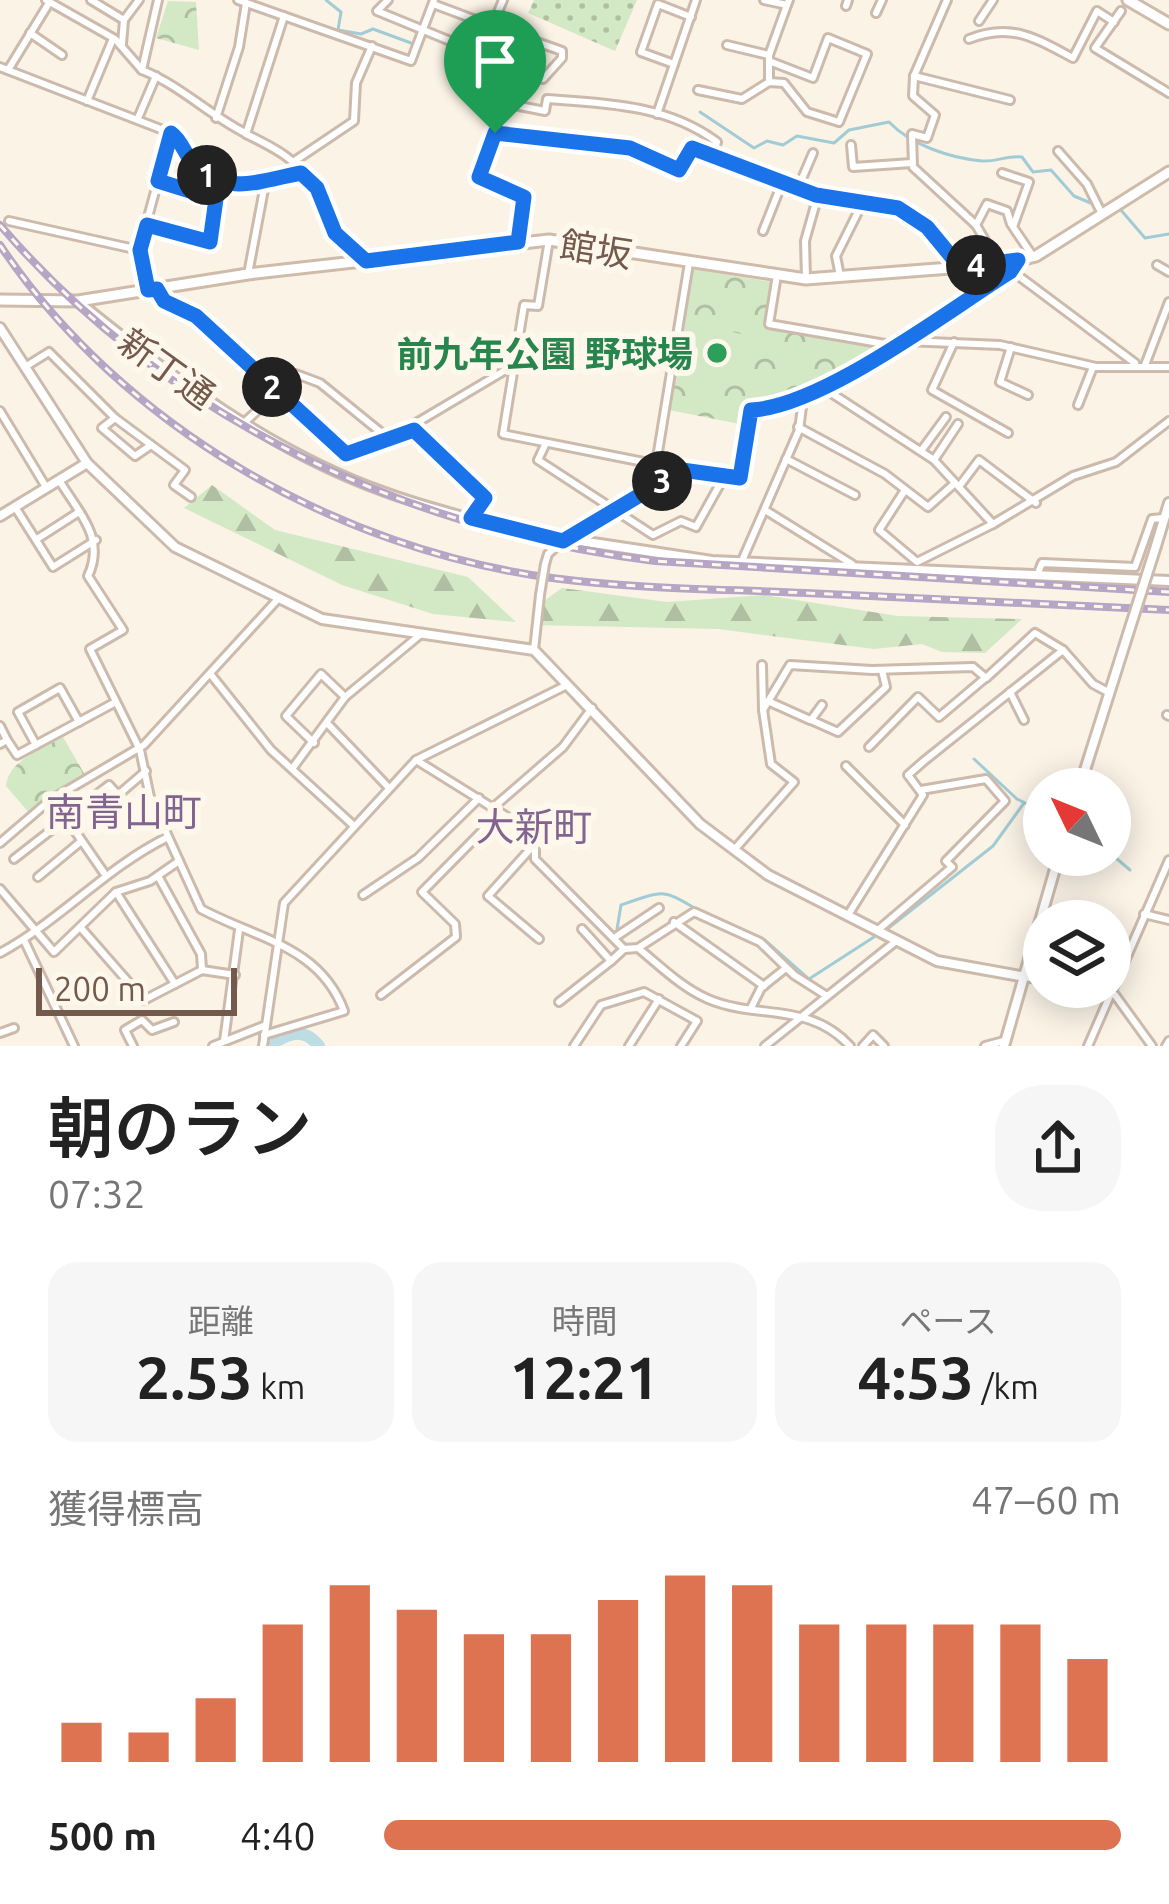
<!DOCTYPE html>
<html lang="ja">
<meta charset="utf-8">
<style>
:root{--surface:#fff;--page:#f6f6f6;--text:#222;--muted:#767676;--accent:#de7352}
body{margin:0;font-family:Ubuntu,"Noto Sans JP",sans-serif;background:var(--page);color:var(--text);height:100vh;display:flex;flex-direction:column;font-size:45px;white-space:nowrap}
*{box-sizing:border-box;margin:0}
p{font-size:39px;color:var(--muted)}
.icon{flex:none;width:66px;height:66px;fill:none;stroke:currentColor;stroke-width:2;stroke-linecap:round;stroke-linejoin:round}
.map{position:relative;height:1046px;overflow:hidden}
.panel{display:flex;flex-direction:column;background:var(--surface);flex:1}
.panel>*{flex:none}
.needle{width:78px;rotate:313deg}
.tools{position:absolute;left:1023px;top:768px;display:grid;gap:24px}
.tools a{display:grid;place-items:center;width:108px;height:108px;border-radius:50%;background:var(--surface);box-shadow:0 6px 30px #0003;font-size:60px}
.scale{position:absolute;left:36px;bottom:30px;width:201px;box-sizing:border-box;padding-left:12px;border:6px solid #735a4c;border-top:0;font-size:33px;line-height:42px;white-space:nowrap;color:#735a4c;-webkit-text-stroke:9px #fef7ec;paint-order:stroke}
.pin{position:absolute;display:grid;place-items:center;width:102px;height:102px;color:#fff;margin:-123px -51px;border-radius:50% 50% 50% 0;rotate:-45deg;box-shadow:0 0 12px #0007}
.pin .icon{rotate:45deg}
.km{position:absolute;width:60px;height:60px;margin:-30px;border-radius:50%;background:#222;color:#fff;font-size:33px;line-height:60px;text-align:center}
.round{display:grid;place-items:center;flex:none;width:126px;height:126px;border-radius:48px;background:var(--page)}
.summary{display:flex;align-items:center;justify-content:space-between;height:204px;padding:0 48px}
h1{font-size:66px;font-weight:600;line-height:90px}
.figures{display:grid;grid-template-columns:repeat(3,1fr);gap:18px;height:204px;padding:12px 48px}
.figures div{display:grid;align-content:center;border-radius:30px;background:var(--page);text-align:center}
.figures b{font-size:60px;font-weight:600}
.figures small{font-size:33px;font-weight:400}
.figures p{font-size:33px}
.chart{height:336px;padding:24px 48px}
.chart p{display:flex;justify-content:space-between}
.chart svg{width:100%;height:216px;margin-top:12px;stroke:var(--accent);stroke-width:6}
ul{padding:0 48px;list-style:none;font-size:39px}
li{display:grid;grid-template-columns:192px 144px 1fr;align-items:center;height:90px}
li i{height:30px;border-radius:15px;background:var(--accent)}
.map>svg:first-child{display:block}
.forest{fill:url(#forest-firs)}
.park{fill:url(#park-crowns)}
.garden{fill:url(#garden-dots)}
.pitch{fill:#d3e8c5}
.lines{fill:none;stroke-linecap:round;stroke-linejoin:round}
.stream{stroke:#a2ccd5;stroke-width:3}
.river{stroke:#bbdde3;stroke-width:12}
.minor-casing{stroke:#ccbbac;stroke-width:12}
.tertiary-casing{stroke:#ccbbac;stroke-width:14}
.secondary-casing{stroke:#cfbbaa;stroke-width:15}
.minor{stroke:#fff;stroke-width:6}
.tertiary{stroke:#fff;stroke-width:8}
.secondary{stroke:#fff;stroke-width:9}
.rail-casing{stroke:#b6a5c4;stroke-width:8}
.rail{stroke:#fef7ec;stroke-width:3;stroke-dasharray:9;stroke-linecap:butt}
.minor-bridge-casing{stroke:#ccbbac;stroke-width:12;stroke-linecap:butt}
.tertiary-bridge-casing{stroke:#ccbbac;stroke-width:14;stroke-linecap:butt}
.minor-bridge{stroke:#fff;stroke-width:6}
.tertiary-bridge{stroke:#fff;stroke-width:8}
.route-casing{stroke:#fff;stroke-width:24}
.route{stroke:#1a73e8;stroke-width:15}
.leisure-dot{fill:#2e9e5b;stroke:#fef7ec;stroke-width:4.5}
.labels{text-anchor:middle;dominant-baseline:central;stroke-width:12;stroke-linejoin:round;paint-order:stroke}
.street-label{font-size:36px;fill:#735a4c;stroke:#fef7ec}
.leisure-label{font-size:36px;font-weight:bold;fill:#27864d;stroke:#fef7ec;text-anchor:end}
.neighbourhood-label{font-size:39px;fill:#81648f;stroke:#fef7ec}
</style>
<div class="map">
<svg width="1169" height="1046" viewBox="0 0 1169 1046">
<defs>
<pattern id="forest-firs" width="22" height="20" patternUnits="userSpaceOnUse" patternTransform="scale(3)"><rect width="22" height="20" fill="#d3e8c5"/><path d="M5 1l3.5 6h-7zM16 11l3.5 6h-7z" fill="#b0bfa2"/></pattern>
<pattern id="park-crowns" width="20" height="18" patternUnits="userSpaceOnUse" patternTransform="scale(3)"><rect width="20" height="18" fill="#d3e8c5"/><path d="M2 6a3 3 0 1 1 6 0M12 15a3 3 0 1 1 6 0" fill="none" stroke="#b0bfa2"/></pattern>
<pattern id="garden-dots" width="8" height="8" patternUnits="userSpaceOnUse" patternTransform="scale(3)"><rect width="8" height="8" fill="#d3e8c5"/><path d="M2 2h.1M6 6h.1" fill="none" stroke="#b0bfa2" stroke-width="1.8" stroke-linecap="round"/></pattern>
</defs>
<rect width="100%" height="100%" fill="#fbf3e6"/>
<g class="forest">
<path d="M212 485 275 530 468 577 516 622 433 614 342 585 184 508Z"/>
<path d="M562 588 667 602 764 595 898 616 1022 619 985 653 942 652 922 644 874 649 718 629 534 625 541 603Z"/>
</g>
<g class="park">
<path d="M168 1 196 2 199 50 156 38Z"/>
<path d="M692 269 772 282 765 328 886 346C841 373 804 401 750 405L745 425 669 410Z"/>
<path d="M63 737 85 775 30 814 6 786C8 761 40 750 63 737Z"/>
</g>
<path class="garden" d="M534 0H637L615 51 528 13Z"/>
<path class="pitch" d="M693 324 747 335 739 381 690 372Z"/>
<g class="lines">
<g class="stream">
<path d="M326 0 341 12 338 30 361 34 373 29 411 43"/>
<path d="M700 112 754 148 767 141 783 145 797 136 834 143 849 130 889 122C911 145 950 158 982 161 996 162 1008 155 1022 157L1033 172 1051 170 1074 196 1093 204"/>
<path d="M1120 209 1145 238 1169 234"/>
<path d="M974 759 1017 799 1044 812"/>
<path d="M1110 853 1130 870"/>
<path d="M730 925 765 940 809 979 874 937"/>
<path d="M617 929 621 905C669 888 663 890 705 914"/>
<path d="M886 930 993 846 1024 803"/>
</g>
<path class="river" d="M268 1046C287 1034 303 1026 319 1046"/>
<g class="minor-casing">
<g id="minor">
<path d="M46 0 115 39 142 70"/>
<path d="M91 0 124 20 139 0"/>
<path d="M158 0 142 70C181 86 208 114 245 133"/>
<path d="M238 0 411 61 434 0"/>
<path d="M388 0 377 11 543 79 562 58V51L492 26"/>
<path d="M764 0 787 5 789 0"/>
<path d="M947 0 914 76 1010 100"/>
<path d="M433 4 492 26 503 0"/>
<path d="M846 6 848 0"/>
<path d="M1121 11 1095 48 1169 93"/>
<path d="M876 13 882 0"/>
<path d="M284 16 246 134C273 147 298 160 315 186 335 217 330 233 363 258"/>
<path d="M979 21 993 0"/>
<path d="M30 33 62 55"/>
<path d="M969 39C1011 22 1035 38 1073 58L1097 11 1114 22"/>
<path d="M122 44 124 20"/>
<path d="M727 45 769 55"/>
<path d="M674 64 641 52 658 4 691 17"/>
<path d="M511 66 499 99 504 103 545 111 547 99C606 103 668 105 717 142L714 153"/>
<path d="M0 67 171 133 203 172 230 185 251 186 301 173"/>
<path d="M8 70 49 3"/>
<path d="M914 76 913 96 935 115 927 138 912 134 913 167 976 225"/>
<path d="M769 82V55L787 5"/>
<path d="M698 90 742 99 769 82 784 83 807 112 839 122 867 54 828 38 813 78 769 61"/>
<path d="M87 101 112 41"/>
<path d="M657 114 696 0"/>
<path d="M138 118 156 76"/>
<path d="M216 118 239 47 246 3"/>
<path d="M851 145 853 167 912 163"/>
<path d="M1058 151 1087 184 1102 214"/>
<path d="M293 162 354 121 356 83 372 46"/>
<path d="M1002 173 1029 182 1013 227 1032 255"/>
<path d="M798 188 813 153"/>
<path d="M9 221 139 250"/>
<path d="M147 225 210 242 216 199 158 181"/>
<path d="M763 231 782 183"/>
<path d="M549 240 538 306 524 305 503 434 679 469"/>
<path d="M518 242 524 197 479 177 495 133 630 148 679 170 692 148 816 195 898 208 927 227 960 267"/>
<path d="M999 264 976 225 987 204 1007 211 1011 224"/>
<path d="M1157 265 1169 272"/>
<path d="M1012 271 1135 363"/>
<path d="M248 274 265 184"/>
<path d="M777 275 769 324 891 345"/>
<path d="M840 276 836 256 863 202"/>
<path d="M806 279 805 241 818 195"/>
<path d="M149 290 139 250 171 133"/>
<path d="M158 290 164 301 196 316 346 454 414 431 413 425 514 365"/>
<path d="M81 303C174 378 270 451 385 492 431 509 479 520 527 533"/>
<path d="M906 341 1000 345 1096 367H1169"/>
<path d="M954 342 932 390 1008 433"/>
<path d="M1011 347 1000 382 1028 395"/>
<path d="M1145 365 1169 302"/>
<path d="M25 367 49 352 115 418 185 470 174 485 191 497"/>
<path d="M825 389 934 460 993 524 1073 476 1116 462 1169 421"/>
<path d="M1078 405 1093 367"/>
<path d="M0 411 46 487"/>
<path d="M115 418 102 428 135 456 151 445"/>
<path d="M244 423 296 374 320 383 389 439"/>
<path d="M798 427 885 474 928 507 955 483"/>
<path d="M414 431 485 498 471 518"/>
<path d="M545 445 538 460 653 535 681 521 696 527 724 477"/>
<path d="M921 451 946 417"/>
<path d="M786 459 855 495"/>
<path d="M934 460 958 424"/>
<path d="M656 464 689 263"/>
<path d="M59 480C79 513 106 538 88 576L123 630 90 649 140 750 150 797 201 909C257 939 320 946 344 1011L264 1035"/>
<path d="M961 484 979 460 1036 503"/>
<path d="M905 490 879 530 917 562 993 524"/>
<path d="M15 507 53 567 96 540"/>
<path d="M765 510 852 564"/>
<path d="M37 539 79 512"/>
<path d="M741 563 799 430 803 399"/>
<path d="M545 564 548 554 563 541 682 470 740 478 751 410C823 406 947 312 1011 271"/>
<path d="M1038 573 1042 563 1135 567 1152 519 1164 518"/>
<path d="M534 650 540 595"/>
<path d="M762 665 763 710 790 665 872 670 973 667 986 678 1035 633 1063 650"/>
<path d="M212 676 271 750 353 825"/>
<path d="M1010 692 1024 720"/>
<path d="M770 702 810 720"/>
<path d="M822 705 811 720 838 732 886 687 882 670"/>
<path d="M1167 715 1169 716"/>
<path d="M327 723 389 788"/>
<path d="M0 726 7 740 0 744"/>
<path d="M7 740 17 755 114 703"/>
<path d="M314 743 286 716 321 674 345 697"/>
<path d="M36 745 18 712 60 688 79 722"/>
<path d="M869 747 918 697 939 717 984 679"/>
<path d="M416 760 535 834V859L624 949 638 948 694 912 760 942 794 975 827 996"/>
<path d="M846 766 905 825"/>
<path d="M292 769 345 697 421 634"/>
<path d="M66 818 104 873"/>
<path d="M0 843 49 801 144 745 277 600"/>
<path d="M533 846 488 896 539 939"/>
<path d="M734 850 794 782 771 764 763 710"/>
<path d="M14 859 109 785 118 795 146 771"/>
<path d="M158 876 201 954 202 969"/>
<path d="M38 877 79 843"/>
<path d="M0 889 54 952 116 892 150 881 179 861"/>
<path d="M116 892 175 984"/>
<path d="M363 895 418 858 479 798"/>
<path d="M1144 914 1169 920"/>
<path d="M848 915 923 795 908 775 924 761 1063 650 1093 684 1108 692"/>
<path d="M674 922 764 986"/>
<path d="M81 928 144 1000 202 970 235 975"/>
<path d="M582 929 611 961 624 949"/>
<path d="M878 930 952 867 946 861 1005 801 986 779 921 790"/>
<path d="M614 938 659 908"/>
<path d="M24 940 74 1046"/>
<path d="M638 948C659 965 682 988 708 999 757 1020 809 1001 850 1046"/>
<path d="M0 953C61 920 105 868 168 837"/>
<path d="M1024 977 1044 980"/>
<path d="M1088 987 1115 995 1152 1046"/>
<path d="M381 995 456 937 455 924 422 892 497 816 496 805 563 747 592 708"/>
<path d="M559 1002 611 961"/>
<path d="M752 1006 761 988 786 968"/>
<path d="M0 1033 14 1028"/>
<path d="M224 1041 239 930"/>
<path d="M133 1046 125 1030 142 1020 152 1030 174 1022"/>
<path d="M213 1046 266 1025"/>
<path d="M263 1046 284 903 416 760 567 685"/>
<path d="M574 1046 601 1005 644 992 697 1021 681 1046"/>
<path d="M629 1046 659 999"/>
<path d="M765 1046 895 942"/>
<path d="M863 1046 873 1035 884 1046"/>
<path d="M985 1046 1004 1041"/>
<path d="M1088 1046 1169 860"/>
<path d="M1166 1046 1169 1041"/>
</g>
</g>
<g class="tertiary-casing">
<g id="tertiary">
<path d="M0 328 87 463 175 547 322 619 534 650 700 824 768 875 937 961 1020 976"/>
<path d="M0 516 87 463"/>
<path d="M527 533 712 561 1169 581"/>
<path d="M1156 546 1169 503"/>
<path d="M1079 789 1128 634"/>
<path d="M1004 1046 1059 855"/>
</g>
</g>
<g class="secondary-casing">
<g id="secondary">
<path d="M1128 0 1169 24"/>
<path d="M0 300 78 301 248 274 549 240 806 279 1003 264 1036 256 1169 172"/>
</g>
</g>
<use href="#minor" class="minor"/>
<use href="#tertiary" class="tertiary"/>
<use href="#secondary" class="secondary"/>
<g class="rail-casing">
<g id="rail">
<path d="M0 225C166 418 405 530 655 561L1169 592"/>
<path d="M0 245C122 427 337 549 552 578 636 589 722 589 806 593 927 598 1048 604 1169 610"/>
</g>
</g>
<use href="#rail" class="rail"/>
<g class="minor-bridge-casing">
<path id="minor-bridge" d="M540 595 545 564"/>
</g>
<g class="tertiary-bridge-casing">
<path id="tertiary-bridge" d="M1128 634 1156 546"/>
</g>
<use href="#minor-bridge" class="minor-bridge"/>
<use href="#tertiary-bridge" class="tertiary-bridge"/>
</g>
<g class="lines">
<g class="route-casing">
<path id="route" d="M171 133C182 141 184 153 193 163 224 198 263 180 301 173L317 188 335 233 366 261 518 242 524 197 479 177 495 133 630 148 679 170 692 148 816 195 898 208 927 227 960 267 1018 260 1010 272C946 312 822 407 751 410L740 478 682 470 563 541 471 518 485 498 414 430 346 454 196 316 164 301 157 289 148 290 140 250 147 225 210 242 216 199 158 181Z"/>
</g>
<use href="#route" class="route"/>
</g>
<circle class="leisure-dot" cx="717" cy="353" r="12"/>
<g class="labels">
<g class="street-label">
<text transform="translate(596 249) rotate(9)">館坂</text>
<text transform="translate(167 368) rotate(36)">新丁通</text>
</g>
<g class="leisure-label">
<text x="693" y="353">前九年公園 野球場</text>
</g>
<g class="neighbourhood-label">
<text x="124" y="811">南青山町</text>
<text x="534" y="826">大新町</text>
</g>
</g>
</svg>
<div class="tools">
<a><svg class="needle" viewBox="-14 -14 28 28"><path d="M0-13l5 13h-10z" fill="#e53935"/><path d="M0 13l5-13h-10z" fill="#767676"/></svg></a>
<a><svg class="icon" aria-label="layers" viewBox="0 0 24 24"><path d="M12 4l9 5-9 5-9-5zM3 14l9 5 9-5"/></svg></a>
</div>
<div class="scale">200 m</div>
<div class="pin" style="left:495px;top:133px;background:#1e9e55"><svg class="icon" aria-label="arrive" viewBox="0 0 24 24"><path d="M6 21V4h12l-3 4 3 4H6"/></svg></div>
<b class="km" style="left:207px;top:175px">1</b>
<b class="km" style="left:272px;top:387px">2</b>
<b class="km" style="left:662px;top:481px">3</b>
<b class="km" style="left:976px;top:265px">4</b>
</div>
<section class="panel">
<div class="summary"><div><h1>朝のラン</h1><p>07:32</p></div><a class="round"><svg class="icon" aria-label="share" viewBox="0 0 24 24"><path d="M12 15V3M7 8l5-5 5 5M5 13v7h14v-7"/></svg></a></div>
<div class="figures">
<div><p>距離</p><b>2.53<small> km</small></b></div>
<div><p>時間</p><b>12:21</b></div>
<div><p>ペース</p><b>4:53<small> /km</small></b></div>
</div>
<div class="chart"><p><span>獲得標高</span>47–60 m</p>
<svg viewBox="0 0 160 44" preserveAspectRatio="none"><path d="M5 44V36M15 44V38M25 44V31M35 44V16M45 44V8M55 44V13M65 44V18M75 44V18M85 44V11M95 44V6M105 44V8M115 44V16M125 44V16M135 44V16M145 44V16M155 44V23"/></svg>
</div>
<ul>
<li><b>500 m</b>4:40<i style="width:100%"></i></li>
</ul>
</section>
